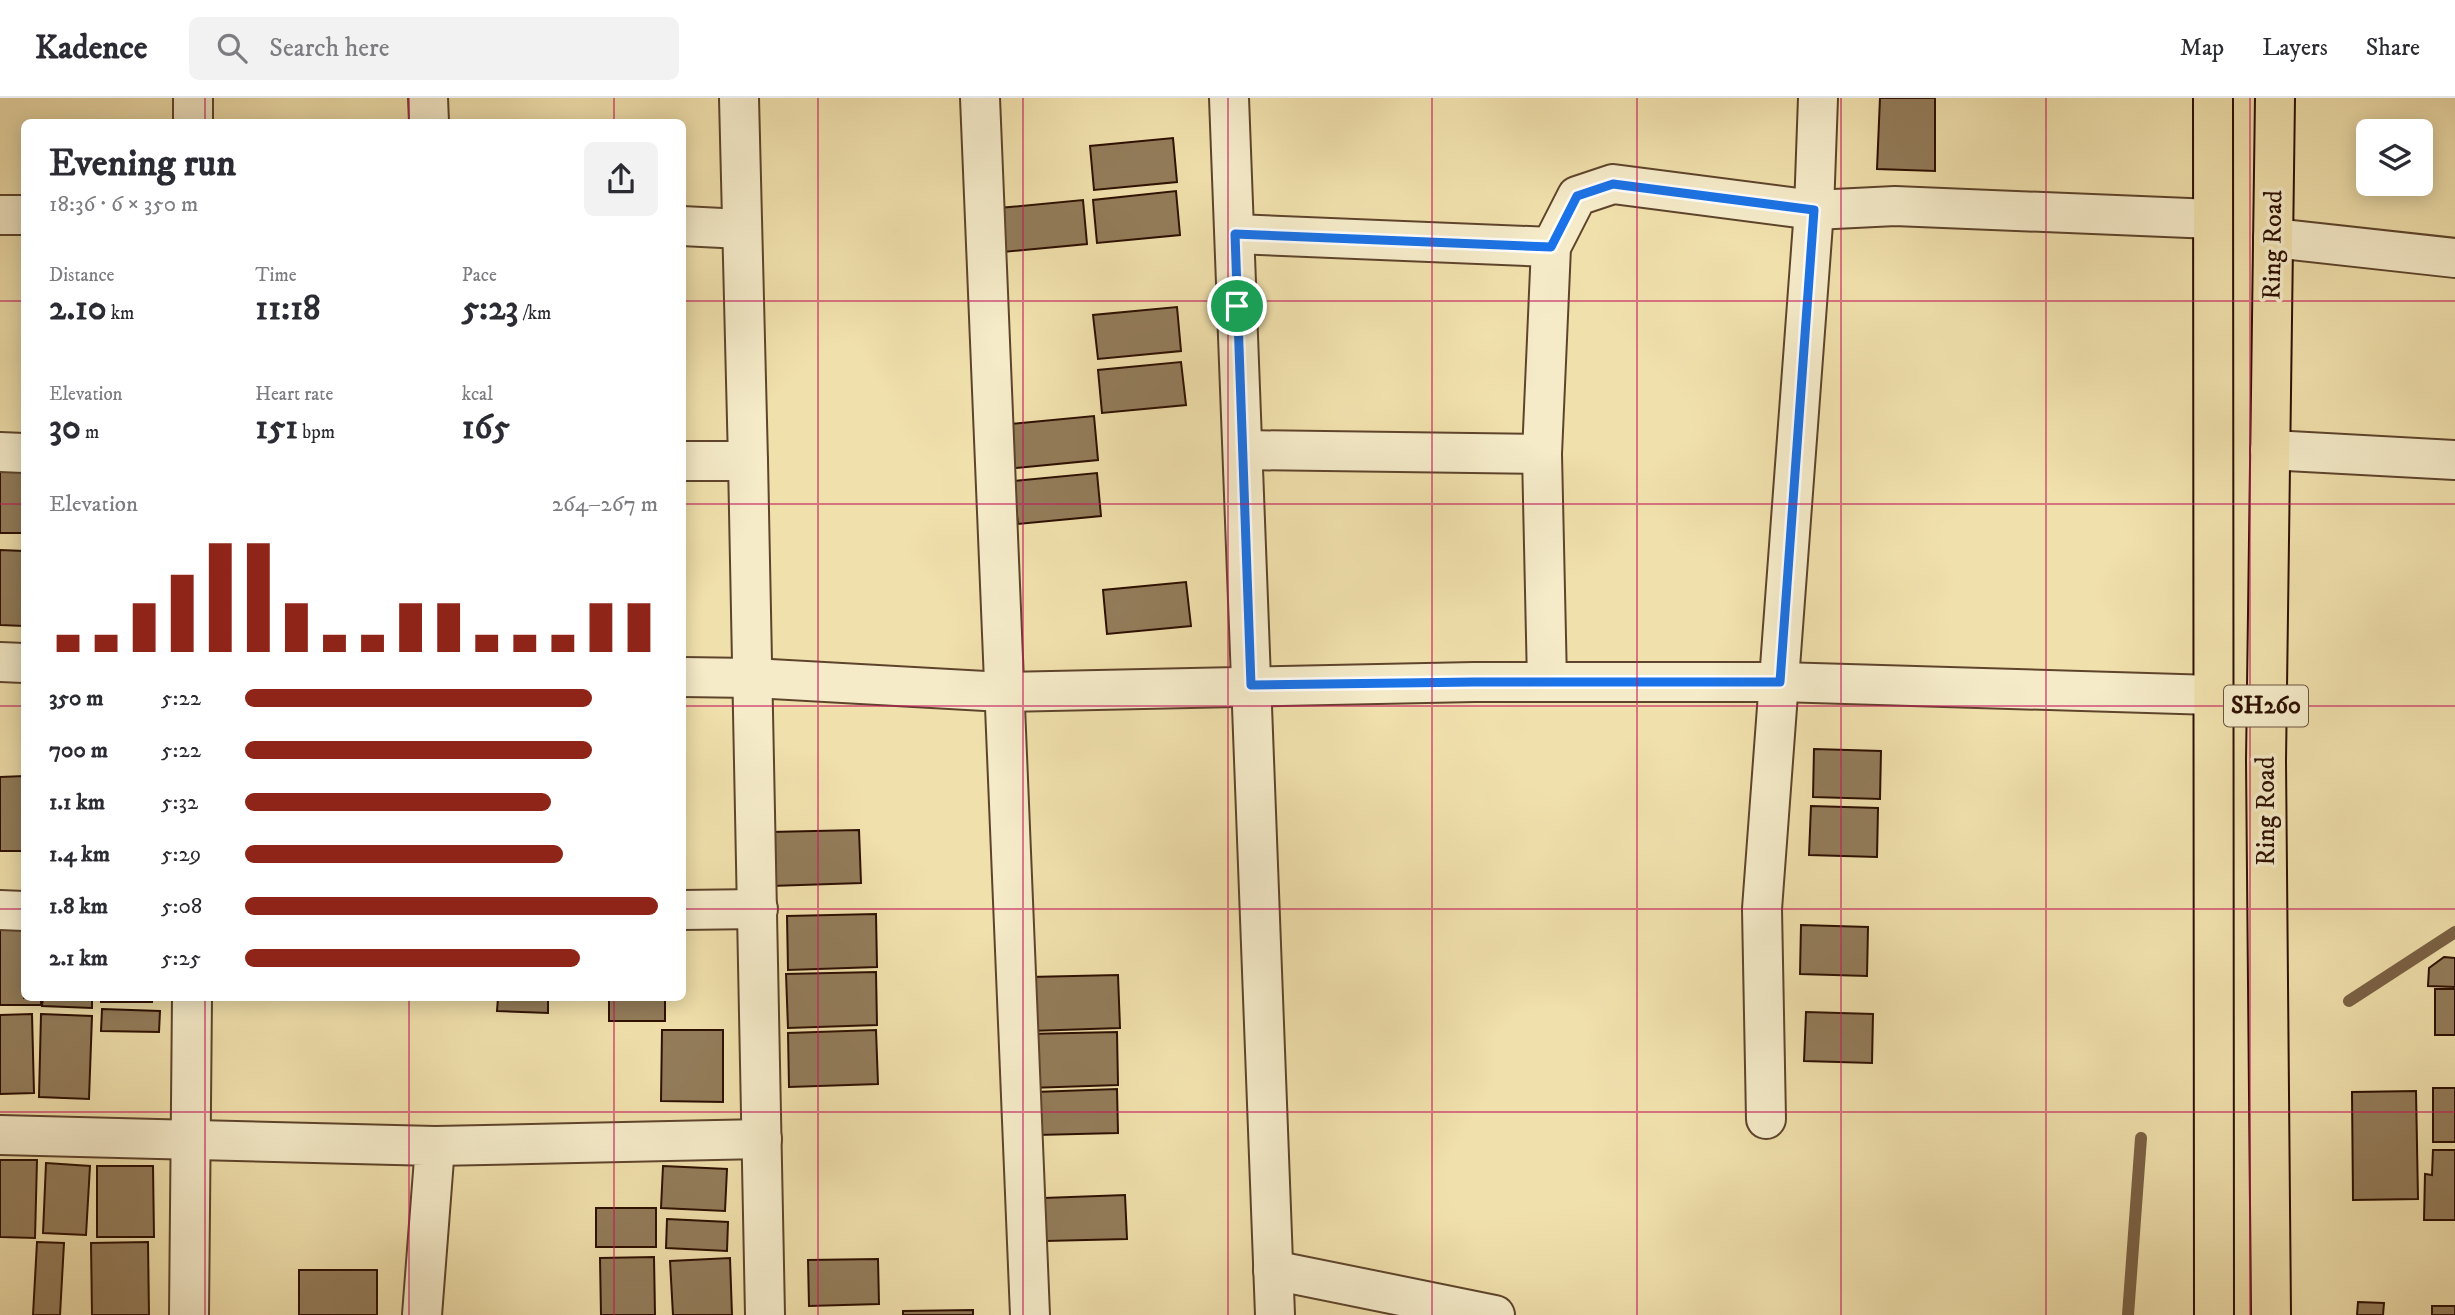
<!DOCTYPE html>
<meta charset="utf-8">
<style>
:root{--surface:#fff;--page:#f2f2f3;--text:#2b2b33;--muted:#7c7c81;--line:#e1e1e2;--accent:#8f2418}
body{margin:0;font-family:"IM FELL DW Pica",serif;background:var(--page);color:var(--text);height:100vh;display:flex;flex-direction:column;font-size:26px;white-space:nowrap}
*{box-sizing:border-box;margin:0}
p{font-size:23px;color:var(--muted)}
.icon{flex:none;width:38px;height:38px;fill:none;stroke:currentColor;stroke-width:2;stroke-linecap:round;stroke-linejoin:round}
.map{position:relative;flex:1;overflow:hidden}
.side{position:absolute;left:21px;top:21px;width:665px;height:882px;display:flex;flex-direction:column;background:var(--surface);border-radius:10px;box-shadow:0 4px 18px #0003}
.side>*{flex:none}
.tools{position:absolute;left:2356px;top:21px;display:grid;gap:14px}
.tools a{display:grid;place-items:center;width:77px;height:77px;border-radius:10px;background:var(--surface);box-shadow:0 4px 18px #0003;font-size:35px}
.pin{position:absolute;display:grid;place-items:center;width:60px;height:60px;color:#fff;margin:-30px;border:4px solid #fff;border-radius:50%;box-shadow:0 2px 7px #0007}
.round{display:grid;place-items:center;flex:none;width:74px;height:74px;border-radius:10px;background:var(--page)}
.summary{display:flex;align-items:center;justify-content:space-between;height:119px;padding:0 28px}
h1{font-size:38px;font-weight:700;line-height:52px}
.metrics{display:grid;grid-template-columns:repeat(3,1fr);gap:10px;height:119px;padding:7px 28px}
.metrics div{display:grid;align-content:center}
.metrics b{font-size:35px;font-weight:700}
.metrics small{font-size:19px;font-weight:400}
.metrics p{font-size:19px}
.chart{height:196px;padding:14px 28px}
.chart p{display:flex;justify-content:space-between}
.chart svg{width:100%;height:126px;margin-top:7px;stroke:var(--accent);stroke-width:6}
ul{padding:0 28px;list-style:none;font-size:23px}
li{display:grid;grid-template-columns:112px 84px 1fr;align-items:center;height:52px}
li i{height:18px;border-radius:9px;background:var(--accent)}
header{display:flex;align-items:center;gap:42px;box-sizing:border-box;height:98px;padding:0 35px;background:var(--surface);border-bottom:2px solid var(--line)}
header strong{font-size:33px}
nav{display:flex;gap:38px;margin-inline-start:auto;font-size:24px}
.search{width:490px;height:63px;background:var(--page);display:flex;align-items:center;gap:18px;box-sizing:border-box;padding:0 24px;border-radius:10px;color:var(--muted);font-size:26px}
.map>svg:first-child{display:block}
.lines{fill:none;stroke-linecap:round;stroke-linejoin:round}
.stream{stroke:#7b6245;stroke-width:12}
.building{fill:#937c5a;stroke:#2e1002;stroke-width:2}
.minor-casing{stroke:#5e442c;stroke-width:42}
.highway-casing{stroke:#2e1002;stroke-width:42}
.minor{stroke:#f5ebc9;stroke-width:38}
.highway{stroke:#f0e0ac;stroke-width:38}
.route-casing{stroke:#fff;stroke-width:14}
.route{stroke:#1a73e8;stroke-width:9}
.grid{fill:none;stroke:#c2185b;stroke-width:2;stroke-opacity:0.55}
.labels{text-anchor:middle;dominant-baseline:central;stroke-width:7;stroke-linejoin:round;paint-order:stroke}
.shield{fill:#f5ebc9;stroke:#6a523e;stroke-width:2}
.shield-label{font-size:24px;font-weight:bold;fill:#2e1002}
.street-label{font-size:26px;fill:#2e1002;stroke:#f5ebc9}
</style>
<header>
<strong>Kadence</strong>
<div class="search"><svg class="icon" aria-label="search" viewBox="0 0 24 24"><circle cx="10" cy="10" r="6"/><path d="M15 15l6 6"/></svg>Search here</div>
<nav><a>Map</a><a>Layers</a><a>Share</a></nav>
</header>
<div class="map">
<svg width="2455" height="1217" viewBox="0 0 2455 1217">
<rect width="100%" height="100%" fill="#f0e0ac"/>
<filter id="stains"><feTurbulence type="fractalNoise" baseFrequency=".00286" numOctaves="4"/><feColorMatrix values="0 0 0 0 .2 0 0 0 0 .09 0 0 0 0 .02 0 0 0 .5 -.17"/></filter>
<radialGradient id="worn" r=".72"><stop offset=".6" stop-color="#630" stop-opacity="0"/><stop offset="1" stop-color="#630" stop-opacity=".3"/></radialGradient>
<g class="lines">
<g class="stream">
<path d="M2349 903 2455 834"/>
<path d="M2128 1217 2141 1040"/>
</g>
</g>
<g class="building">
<path d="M1880 0H1935V73L1877 71Z"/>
<path d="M1173 40 1177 84 1094 92 1090 48Z"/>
<path d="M1176 93 1180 137 1097 145 1093 102Z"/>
<path d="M1083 102 1087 146 1003 154 999 110Z"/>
<path d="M1177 209 1181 253 1098 261 1093 217Z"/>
<path d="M1181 264 1186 307 1102 315 1098 272Z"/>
<path d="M1094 318 1098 362 1015 370 1010 326Z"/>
<rect x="0" y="366" width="24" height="69"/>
<path d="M1097 375 1101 418 1018 426 1013 383Z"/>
<path d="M0 452 24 453V528L0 527Z"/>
<path d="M1186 484 1191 528 1107 536 1103 492Z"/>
<path d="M1814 651 1881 653 1880 701 1813 699Z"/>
<path d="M24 678V753H0V679Z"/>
<path d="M1811 708 1878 710 1877 759 1809 757Z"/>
<path d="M859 732 861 785 771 788 770 734Z"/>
<path d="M876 816 877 869 788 872 787 818Z"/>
<path d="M1801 827 1868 829 1867 878 1800 876Z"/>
<path d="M24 828V900H41V907H0V829Z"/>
<path d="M2444 859 2455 860V889L2428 888 2429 870Z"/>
<path d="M876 874 877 927 788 930 786 876Z"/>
<path d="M1118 877 1120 930 1030 933 1029 879Z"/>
<rect x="2435" y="891" width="20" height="46"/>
<path d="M43 900H92V910L42 908Z"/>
<rect x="101" y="900" width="51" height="4"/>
<path d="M498 900H548V915L497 913Z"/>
<rect x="609" y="900" width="56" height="23"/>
<path d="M102 911 160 913 159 934 101 933Z"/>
<path d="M1806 914 1873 916 1872 965 1804 963Z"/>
<path d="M32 916 34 995 0 996V917Z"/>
<path d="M41 916 92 918 89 1001 39 999Z"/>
<path d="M662 932H723V1004L661 1003Z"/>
<path d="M876 932 878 986 789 989 788 935Z"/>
<path d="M1117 934 1118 987 1029 990 1027 936Z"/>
<rect x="2433" y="990" width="22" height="54"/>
<path d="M1117 991 1118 1035 1037 1037 1035 994Z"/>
<path d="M2416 993 2418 1101 2353 1102 2352 994Z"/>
<path d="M2433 1052H2455V1122H2424L2425 1076 2432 1077Z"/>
<path d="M0 1062H37L35 1140 0 1139Z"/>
<path d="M46 1065 90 1068 86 1137 43 1135Z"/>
<path d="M97 1068H153L154 1139H97Z"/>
<path d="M663 1068 727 1071 725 1113 661 1110Z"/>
<path d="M1125 1097 1127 1141 1045 1143 1044 1100Z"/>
<rect x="596" y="1110" width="60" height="39"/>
<path d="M667 1121 728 1124 727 1153 666 1150Z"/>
<path d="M37 1144 64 1145 60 1217H33Z"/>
<path d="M148 1144 149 1217H92L91 1145Z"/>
<path d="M654 1159 655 1217H601L600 1160Z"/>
<path d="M730 1160 732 1217H673L670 1163Z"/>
<path d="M878 1161 879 1206 809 1208 808 1162Z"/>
<rect x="299" y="1172" width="78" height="45"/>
<path d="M2358 1204 2384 1205 2383 1217H2357Z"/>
<rect x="2432" y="1208" width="23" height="9"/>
<path d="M973 1212V1217H903V1213Z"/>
</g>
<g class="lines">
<g class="minor-casing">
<g id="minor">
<path d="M193 0V24"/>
<path d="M428 0 429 24"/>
<path d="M739 0 748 363 765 1217"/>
<path d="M980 0 1030 1217"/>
<path d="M1229 0 1275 1217"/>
<path d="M0 117H24"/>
<path d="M682 128 742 131"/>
<path d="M1235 136 1551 149"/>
<path d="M2273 140 2455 160"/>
<path d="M1243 352 1542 356"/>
<path d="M2270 352 2455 362"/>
<path d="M0 354 24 355"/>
<path d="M682 363H748"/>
<path d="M0 564 24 565"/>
<path d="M682 579 753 580 1003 594 1474 584H1780L2213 597"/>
<path d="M1547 584 1542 356 1551 149 1577 98 1613 86 1814 112 1895 108 2213 121"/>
<path d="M0 812 24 813"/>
<path d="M682 812 758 811"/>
<path d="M1766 1021 1762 811 1814 112 1818 0"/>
<path d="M0 1037 435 1048 422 1217"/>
<path d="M435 1048 762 1041"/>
<path d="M1273 1172 1495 1217"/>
<path d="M189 1217 192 900"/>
</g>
</g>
<g class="highway-casing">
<g id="highway">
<path d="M2213 0 2214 1217"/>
<path d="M2271 1217 2266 663 2275 0"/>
</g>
</g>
<use href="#minor" class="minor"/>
<use href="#highway" class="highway"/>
</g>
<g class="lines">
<g class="route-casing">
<path id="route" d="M1613 86 1814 112 1780 584H1474L1251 587 1235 136 1551 149 1577 98Z"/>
</g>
<use href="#route" class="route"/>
</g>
<path class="grid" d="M205 0V24M409 0V24M614 0V24M818 0V1217M1023 0V1217M1228 0V1217M1432 0V1217M1637 0V1217M1841 0V1217M2046 0V1217M2250 0V1217M0 203H24M682 203H2455M0 406H24M682 406H2455M0 608H24M682 608H2455M0 811H24M682 811H2455M205 900V1217M409 900V1217M614 900V1217M0 1014H2455"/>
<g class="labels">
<rect class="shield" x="2224" y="587.5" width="84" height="41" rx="5"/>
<g class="shield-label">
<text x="2266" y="608">SH260</text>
</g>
<g class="street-label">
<text transform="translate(2273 147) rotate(-89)">Ring Road</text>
<text transform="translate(2266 713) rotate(-90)">Ring Road</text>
</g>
</g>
<rect width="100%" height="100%" filter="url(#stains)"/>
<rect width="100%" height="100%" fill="url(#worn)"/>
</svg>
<div class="tools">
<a><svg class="icon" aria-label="layers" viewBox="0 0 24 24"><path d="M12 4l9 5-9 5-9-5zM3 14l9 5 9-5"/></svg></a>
</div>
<div class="pin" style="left:1237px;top:208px;background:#1e9e55"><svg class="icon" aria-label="arrive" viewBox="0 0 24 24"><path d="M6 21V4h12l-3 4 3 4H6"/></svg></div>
<section class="side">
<div class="summary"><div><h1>Evening run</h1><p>18:36 · 6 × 350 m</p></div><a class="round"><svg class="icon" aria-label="share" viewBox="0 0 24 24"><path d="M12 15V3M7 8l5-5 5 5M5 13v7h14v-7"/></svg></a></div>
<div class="metrics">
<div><p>Distance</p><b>2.10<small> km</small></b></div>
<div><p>Time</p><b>11:18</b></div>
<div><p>Pace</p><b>5:23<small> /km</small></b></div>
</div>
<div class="metrics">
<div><p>Elevation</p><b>30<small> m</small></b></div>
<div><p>Heart rate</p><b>151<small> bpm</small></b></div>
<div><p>kcal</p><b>165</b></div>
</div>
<div class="chart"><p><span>Elevation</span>264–267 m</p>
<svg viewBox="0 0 160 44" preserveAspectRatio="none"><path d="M5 44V38M15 44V38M25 44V27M35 44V17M45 44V6M55 44V6M65 44V27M75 44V38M85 44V38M95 44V27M105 44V27M115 44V38M125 44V38M135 44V38M145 44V27M155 44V27"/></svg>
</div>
<ul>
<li><b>350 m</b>5:22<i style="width:84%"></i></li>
<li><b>700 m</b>5:22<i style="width:84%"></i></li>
<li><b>1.1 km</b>5:32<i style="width:74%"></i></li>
<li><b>1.4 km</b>5:29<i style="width:77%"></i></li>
<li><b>1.8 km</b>5:08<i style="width:100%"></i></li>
<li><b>2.1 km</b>5:25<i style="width:81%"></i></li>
</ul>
</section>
</div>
